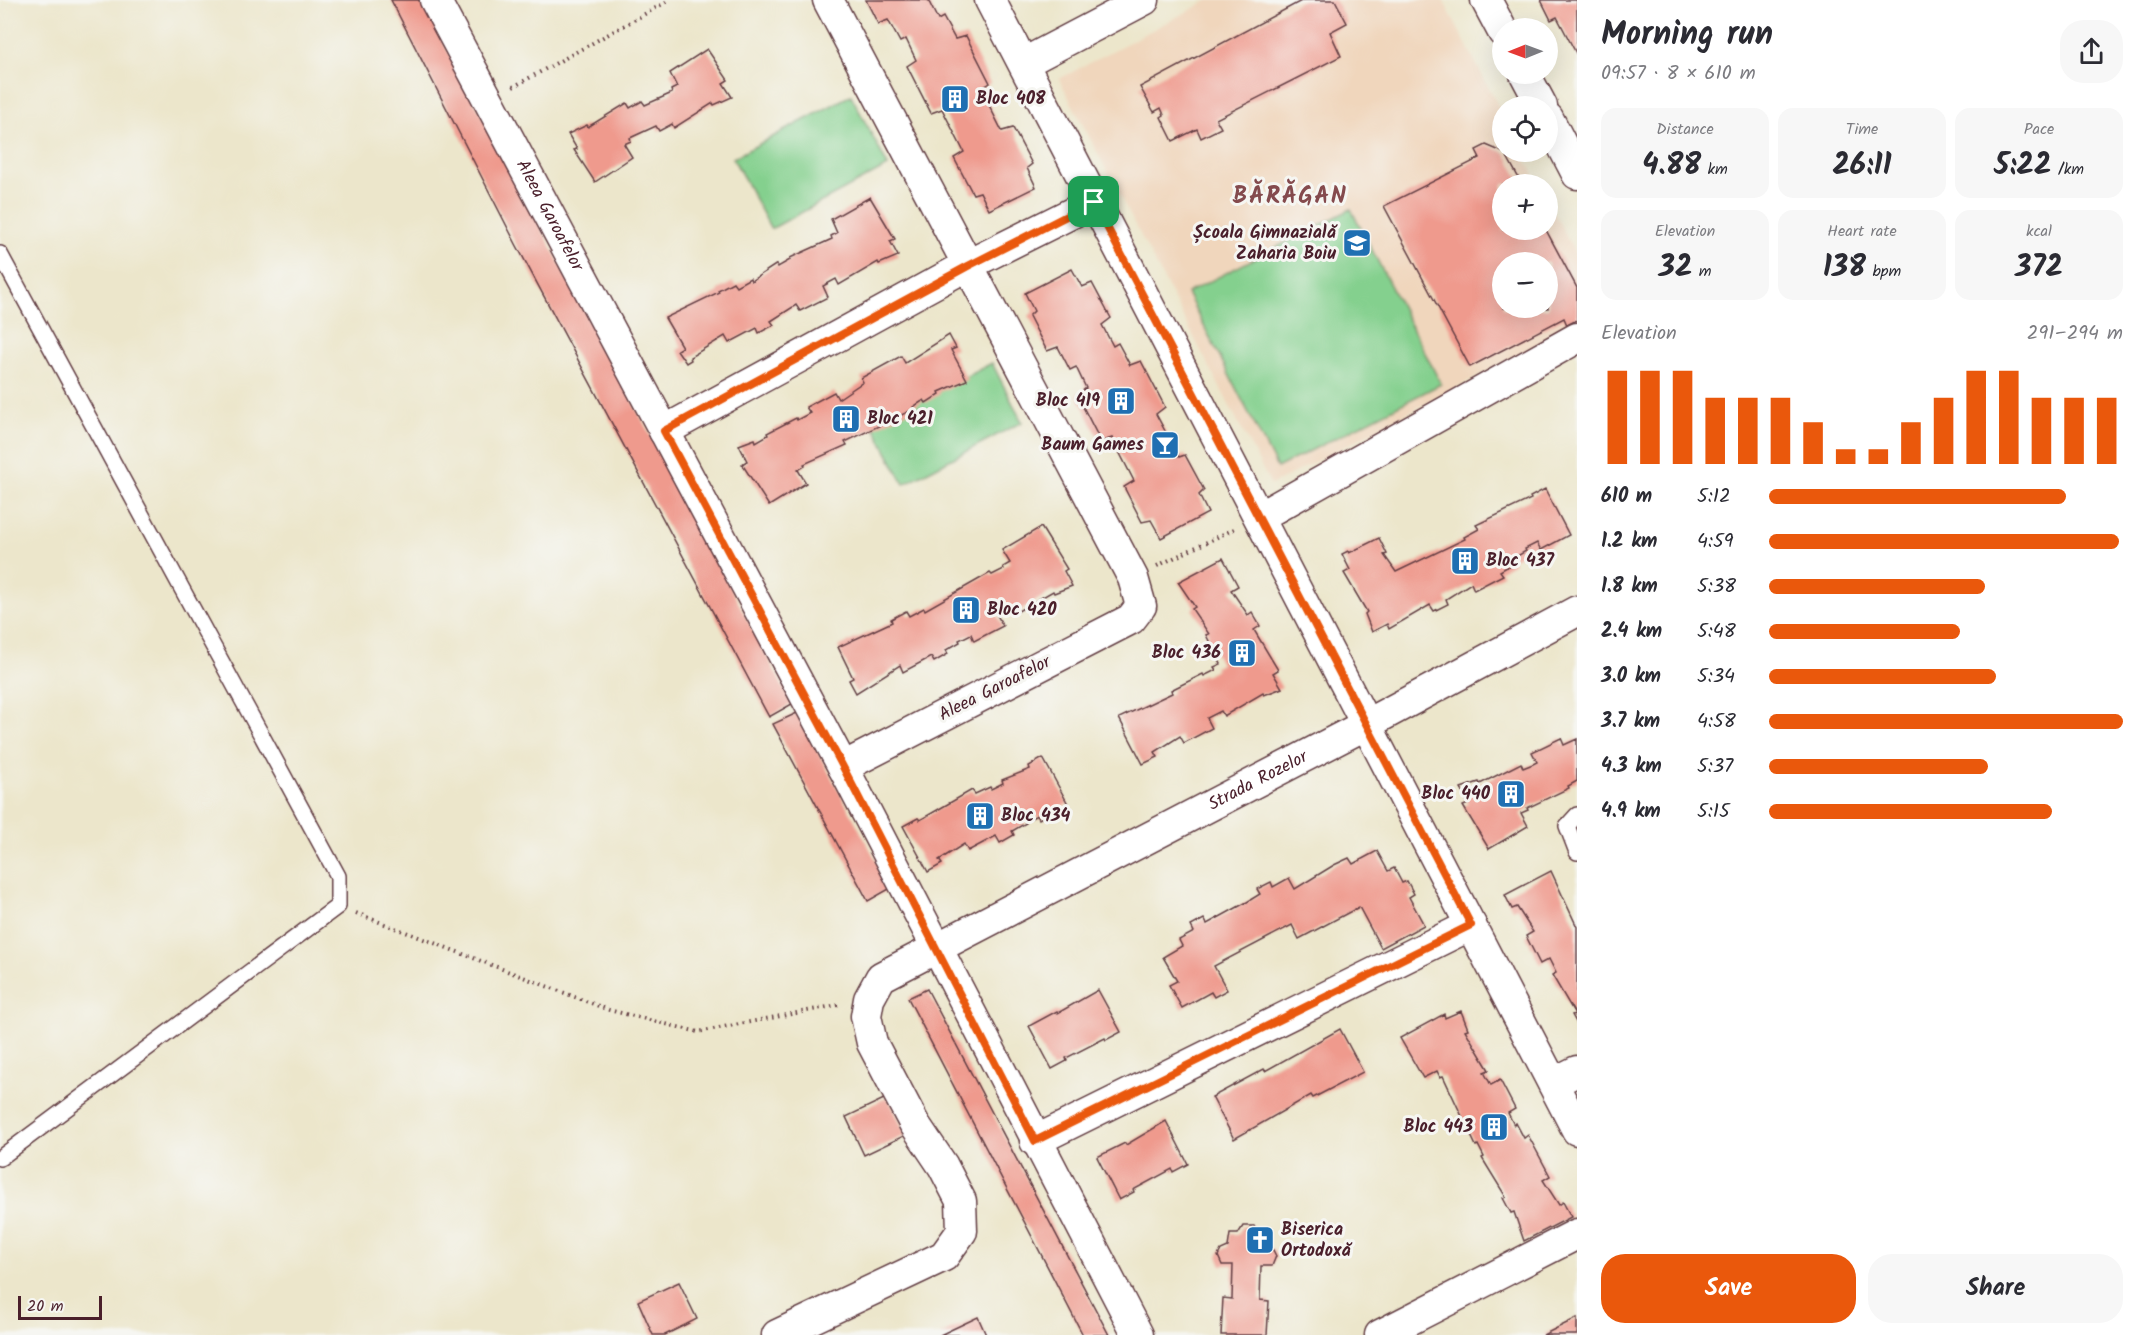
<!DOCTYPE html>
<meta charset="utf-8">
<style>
:root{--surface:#fff;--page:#f7f7f7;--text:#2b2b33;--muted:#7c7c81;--accent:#ea580c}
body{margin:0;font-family:Kalam,sans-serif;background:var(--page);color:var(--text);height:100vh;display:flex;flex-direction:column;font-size:22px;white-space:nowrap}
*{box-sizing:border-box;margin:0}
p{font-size:20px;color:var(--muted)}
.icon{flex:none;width:33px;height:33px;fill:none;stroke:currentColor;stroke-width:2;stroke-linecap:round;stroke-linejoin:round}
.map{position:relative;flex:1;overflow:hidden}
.drawer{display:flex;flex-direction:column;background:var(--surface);width:570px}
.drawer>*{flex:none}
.needle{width:39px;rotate:269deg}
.controls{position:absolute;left:1492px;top:18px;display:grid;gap:12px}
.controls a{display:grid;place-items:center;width:66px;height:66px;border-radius:50%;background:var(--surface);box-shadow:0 6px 24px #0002;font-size:30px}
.scale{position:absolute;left:18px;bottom:15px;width:84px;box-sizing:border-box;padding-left:6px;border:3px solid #4a1f2b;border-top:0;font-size:16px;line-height:21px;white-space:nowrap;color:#4a1f2b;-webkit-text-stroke:4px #f6f6f2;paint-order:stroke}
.pin{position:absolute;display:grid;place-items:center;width:51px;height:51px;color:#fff;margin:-26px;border-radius:12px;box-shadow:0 3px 9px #0006}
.round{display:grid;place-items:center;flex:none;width:63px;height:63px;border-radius:24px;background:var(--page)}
.summary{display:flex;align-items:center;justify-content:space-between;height:102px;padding:0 24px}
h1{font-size:33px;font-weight:700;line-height:45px}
.figures{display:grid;grid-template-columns:repeat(3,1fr);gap:9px;height:102px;padding:6px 24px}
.figures div{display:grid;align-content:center;border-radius:15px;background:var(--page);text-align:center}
.figures b{font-size:30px;font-weight:700}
.figures small{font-size:16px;font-weight:400}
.figures p{font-size:16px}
.chart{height:168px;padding:12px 24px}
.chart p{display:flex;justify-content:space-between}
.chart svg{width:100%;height:108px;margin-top:6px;stroke:var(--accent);stroke-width:6}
.cta{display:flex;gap:12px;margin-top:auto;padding:12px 24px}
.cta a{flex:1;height:69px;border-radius:24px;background:var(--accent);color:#fff;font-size:24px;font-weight:700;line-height:69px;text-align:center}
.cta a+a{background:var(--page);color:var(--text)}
ul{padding:0 24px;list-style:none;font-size:20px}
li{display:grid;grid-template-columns:96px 72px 1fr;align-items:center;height:45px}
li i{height:15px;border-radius:8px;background:var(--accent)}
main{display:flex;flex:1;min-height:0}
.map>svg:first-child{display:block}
.built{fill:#f0d6bc;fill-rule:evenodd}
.green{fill:#84d08e;stroke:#67785c;stroke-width:1.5}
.building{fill:#ef9a8d;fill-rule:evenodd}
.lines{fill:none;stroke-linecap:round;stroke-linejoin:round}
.service-casing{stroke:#623d43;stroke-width:18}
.minor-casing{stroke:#623d43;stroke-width:33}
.path{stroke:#623d43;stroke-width:4;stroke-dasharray:1.5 4.5;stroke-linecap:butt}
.service{stroke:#fff;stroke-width:15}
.minor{stroke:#fff;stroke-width:30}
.route-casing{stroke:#fff;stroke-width:12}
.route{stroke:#ea580c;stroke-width:8}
.labels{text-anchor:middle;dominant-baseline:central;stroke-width:6;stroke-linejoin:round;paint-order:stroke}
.poi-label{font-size:18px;font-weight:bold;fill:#4a1f2b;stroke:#f6f6f2;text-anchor:start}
.street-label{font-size:18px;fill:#4a1f2b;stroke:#f6f6f2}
.district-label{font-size:24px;font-weight:bold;letter-spacing:1.5px;fill:#844a4d;stroke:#f6f6f2}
</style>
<main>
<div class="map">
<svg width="1577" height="1335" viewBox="0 0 1577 1335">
<rect width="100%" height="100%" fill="#f6f6f2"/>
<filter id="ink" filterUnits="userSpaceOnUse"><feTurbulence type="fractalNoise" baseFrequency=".0167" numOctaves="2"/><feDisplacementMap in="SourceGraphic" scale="12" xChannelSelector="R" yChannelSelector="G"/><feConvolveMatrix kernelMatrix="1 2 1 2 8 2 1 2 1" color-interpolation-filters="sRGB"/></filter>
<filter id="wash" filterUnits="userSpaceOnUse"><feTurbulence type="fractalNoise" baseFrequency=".008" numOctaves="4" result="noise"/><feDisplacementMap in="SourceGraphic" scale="24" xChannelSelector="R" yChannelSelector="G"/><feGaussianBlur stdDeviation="1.35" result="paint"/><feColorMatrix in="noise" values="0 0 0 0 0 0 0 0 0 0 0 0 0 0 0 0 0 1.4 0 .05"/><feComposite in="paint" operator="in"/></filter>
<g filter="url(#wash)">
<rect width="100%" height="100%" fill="#ece6cb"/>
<path class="built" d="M1209 0H1443L1503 115V152H1522L1539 184H1503V230H1548V201L1577 257V324L1271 485 1059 79ZM1503 262H1548V308H1503Z"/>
<g class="green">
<path d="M851 95 888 166 771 229 733 158Z"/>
<path d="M1351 209 1441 384 1277 468 1187 293Z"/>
<path d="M992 363 1022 422 904 484 873 425Z"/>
</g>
<g id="blocks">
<g class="building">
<path d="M391 0H421L792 704 769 717 516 244Z"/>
<path d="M866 0H928L938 20 943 17 955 39 966 36 990 83 981 89 1002 131 1013 128 1032 164 1027 168 1036 187 989 210 980 192 973 194 954 158 964 152 942 109 931 113 907 66 916 60 906 39 900 42 888 20 878 24Z"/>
<path d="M1303 0H1335L1347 23 1330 32 1341 56 1216 119 1221 128 1201 138 1197 129 1173 141 1161 117 1164 115 1161 108 1154 112 1140 87Z"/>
<path d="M1541 0H1577V55L1557 17 1551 20Z"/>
<path d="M707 49 728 80 723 83 732 97 714 105 713 103 674 128 672 124 659 131 656 126 630 138 631 141 624 144 632 157 595 182 574 150 577 149 568 134 587 125 588 127 627 103 630 108 642 101 645 105 672 93 671 90 677 87 670 73Z"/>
<path d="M1486 145 1505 153 1522 184H1503V230H1546L1577 288V320L1567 325 1564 318 1470 367 1384 206 1480 158 1476 150ZM1503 262H1548V308H1503Z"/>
<path d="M870 197 895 239 890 241 898 256 879 264 878 262 839 285 836 279 823 286 828 297 800 311 796 305 771 321 774 325 759 333 757 328 729 343 725 336 690 357 691 360 686 363 677 350 682 347 665 318 719 292 718 290 733 282 736 286 750 278 751 281 777 264 778 267 790 260V258L832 239 831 236 837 233 831 219Z"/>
<path d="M1072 269 1082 287 1092 283 1107 311 1111 318 1102 325 1113 346 1118 343 1130 365 1141 361 1165 407 1156 414 1179 457 1185 455 1204 490 1199 495 1208 513 1161 538 1151 520 1142 522 1124 487 1134 481 1112 438 1101 442 1077 395 1086 388 1076 367 1070 370 1058 347 1047 351 1029 316 1034 311 1025 293Z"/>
<path d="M949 335 956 348 951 350 967 380 939 392 940 394 926 403 924 400 913 407 914 409 845 442 847 445 804 464 805 466 798 470 806 483 769 506 742 464 747 461 739 445 755 439 756 442 768 435 767 433 796 418 797 420 810 413 806 407 834 392 838 399 863 382 861 378 901 356 905 363Z"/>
<path d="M1545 489 1569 535 1541 550 1537 543 1525 549 1526 551 1512 559 1514 563 1500 571 1503 575 1474 590 1471 583 1446 599 1448 604 1434 611 1430 605 1389 629 1387 624 1372 632 1365 614 1367 612 1344 573 1350 570 1342 554 1348 551 1349 553 1379 538 1387 554 1384 555 1396 572 1465 539 1464 537 1479 529 1476 525 1531 499 1530 497Z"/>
<path d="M1041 527 1067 569 1064 571 1072 586 1054 593 1053 591 1013 614 1010 609 1007 610 997 615 1003 626 974 641 971 634 959 640 960 642 946 650 948 654 934 662 931 657 903 672 900 665 856 693 849 680 853 678 838 647 892 622 891 619 906 611 909 616 924 608 925 610 990 573 992 575 1004 569 1003 567 1010 563 1002 550Z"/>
<path d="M1223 558 1238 586 1231 590 1248 615 1252 612 1260 626 1254 630 1278 670 1273 673 1282 688 1264 695 1263 693 1224 716 1221 711 1207 718 1212 728 1184 743 1180 736 1155 752 1158 757 1143 764 1119 718 1172 693 1171 690 1203 674 1204 676 1216 670 1214 667 1221 664 1206 635 1209 634 1192 609 1195 607 1178 582Z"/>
<path d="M797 713 891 888 868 901 773 724Z"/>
<path d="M1561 738 1564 745 1577 739V781L1568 786 1569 788 1527 808 1528 810 1521 813 1528 826 1489 849 1463 806 1468 804 1461 788 1479 782 1480 784 1521 763 1523 768 1533 764 1537 762 1532 752Z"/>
<path d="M1043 758 1068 804 1039 819 1037 815 1025 821 1026 823 1012 831 1014 835 1000 843 996 836 968 851 964 844 939 860 942 864 928 872 903 826 918 818 920 820 972 790 975 794 990 787 991 789 1003 783 1002 780 1030 769 1029 766Z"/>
<path d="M1377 851 1388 871 1394 868 1402 883 1407 881 1414 894 1409 897 1424 925 1381 948 1359 907 1299 939 1292 925 1214 966 1227 990 1214 997 1211 992 1182 1008 1169 985 1177 981 1163 957 1182 946 1179 940 1194 932 1191 926 1204 919 1207 924 1247 902 1260 894 1257 889 1271 882 1273 887 1289 878 1295 889 1334 865 1349 858 1353 864Z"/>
<path d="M1551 871 1577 927V1024L1572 1015 1575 1014 1552 975 1556 973 1549 959 1540 964 1526 936 1533 932 1517 907 1512 909 1505 895Z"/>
<path d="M927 989 1109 1335H1083L908 998Z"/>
<path d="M1098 990 1121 1032 1106 1040 1105 1038 1066 1058 1067 1061 1052 1069 1029 1026 1057 1011 1058 1013Z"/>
<path d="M1461 1011 1468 1029 1465 1030 1489 1070 1484 1072 1491 1085 1500 1080 1515 1109 1508 1113 1514 1125 1516 1123 1524 1138 1528 1135 1550 1176 1543 1180 1559 1205 1563 1202 1571 1217 1524 1241 1514 1212 1511 1213 1503 1198 1506 1197 1482 1158 1484 1157 1478 1145 1476 1146 1443 1076 1440 1077 1437 1071 1423 1078 1400 1038 1444 1014 1445 1018Z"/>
<path d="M1340 1029 1363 1072 1313 1098 1311 1095 1234 1139 1212 1097 1264 1069 1265 1071Z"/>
<path d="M888 1097 906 1135 864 1155 846 1117Z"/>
<path d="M1166 1121 1188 1164 1173 1172 1172 1169 1133 1190 1134 1192 1119 1200 1097 1157 1125 1143 1126 1145Z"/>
<path d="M1243 1226H1254L1259 1235 1267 1236V1248L1273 1250 1276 1256 1272 1266H1261L1260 1300 1269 1301 1267 1335H1221L1223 1298 1232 1299 1233 1265H1222L1218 1256 1221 1250 1228 1247 1230 1234H1238Z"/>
<path d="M679 1282 697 1319 665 1335H653L638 1301Z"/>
<path d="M978 1317 986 1335H940Z"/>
<path d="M1577 1318V1335H1543Z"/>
</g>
</g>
</g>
<g filter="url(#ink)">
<use href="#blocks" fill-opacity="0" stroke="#623d43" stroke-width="1.5"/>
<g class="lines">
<g class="service-casing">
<g id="service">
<path d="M0 254 338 876V906L0 1158"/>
<path d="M1577 815 1567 826 1577 852"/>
</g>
</g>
<g class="minor-casing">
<g id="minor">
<path id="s1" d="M435 0 843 767 1138 1335"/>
<path d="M828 0 1133 578 1141 606 1131 619 843 767"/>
<path d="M990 0 1577 1130"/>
<path d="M1486 0 1503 32"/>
<path d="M1024 63 1144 0"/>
<path d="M1525 74 1542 106"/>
<path d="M1548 118 1577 174"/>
<path d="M664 431 968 265 1094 202"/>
<path d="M1259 517 1577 338"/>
<path d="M1553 1083 1577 1071"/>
<path d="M1035 1141 1471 925"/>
<path id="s2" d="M777 1335 944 1256 962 1231 961 1201 943 1166 914 1123 872 1043 866 1016 869 999 881 977 1367 724 1577 611"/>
<path d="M1380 1335 1577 1234"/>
</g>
</g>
<g class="path">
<path d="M513 87 670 0"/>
<path d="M1157 566 1234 529"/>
<path d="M356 913 609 1010 698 1032 838 1005"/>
</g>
<use href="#service" class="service"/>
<use href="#minor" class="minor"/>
</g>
</g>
<g class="lines" filter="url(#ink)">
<g class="route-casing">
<path id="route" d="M1094 202 1471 925 1035 1141 843 767 664 431 968 266Z"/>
</g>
<use href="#route" class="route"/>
</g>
<defs>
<g id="building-square" transform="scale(1.5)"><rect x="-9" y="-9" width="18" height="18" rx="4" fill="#1f6fb2" stroke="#f6f6f2"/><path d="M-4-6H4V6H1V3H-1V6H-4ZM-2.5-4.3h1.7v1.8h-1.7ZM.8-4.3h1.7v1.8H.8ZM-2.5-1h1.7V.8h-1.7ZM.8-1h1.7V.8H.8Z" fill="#fff"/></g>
<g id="school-square" transform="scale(1.5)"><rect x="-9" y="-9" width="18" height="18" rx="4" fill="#1f6fb2" stroke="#f6f6f2"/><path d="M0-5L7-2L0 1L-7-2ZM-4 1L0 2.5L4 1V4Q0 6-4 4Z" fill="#fff"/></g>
<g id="bar-square" transform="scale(1.5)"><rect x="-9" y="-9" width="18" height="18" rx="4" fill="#1f6fb2" stroke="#f6f6f2"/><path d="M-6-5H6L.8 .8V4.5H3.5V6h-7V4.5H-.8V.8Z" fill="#fff"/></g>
<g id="church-square" transform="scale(1.5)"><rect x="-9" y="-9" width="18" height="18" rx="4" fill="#1f6fb2" stroke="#f6f6f2"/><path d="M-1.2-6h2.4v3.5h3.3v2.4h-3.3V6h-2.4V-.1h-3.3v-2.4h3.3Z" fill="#fff"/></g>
</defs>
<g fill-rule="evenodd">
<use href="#building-square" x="955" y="99"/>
<use href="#school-square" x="1357" y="243"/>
<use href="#building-square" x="1121" y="401"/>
<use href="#building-square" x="846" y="419"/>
<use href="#bar-square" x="1165" y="445"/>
<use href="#building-square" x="1465" y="561"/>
<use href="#building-square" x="966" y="610"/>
<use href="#building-square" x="1242" y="653"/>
<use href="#building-square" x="1511" y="794"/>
<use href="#building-square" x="980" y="816"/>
<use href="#building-square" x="1494" y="1127"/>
<use href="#church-square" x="1260" y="1240"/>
</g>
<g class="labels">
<g class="poi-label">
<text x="976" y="99">Bloc 408</text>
<text x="1336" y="233" text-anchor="end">Școala Gimnazială<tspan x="1336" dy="21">Zaharia Boiu</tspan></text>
<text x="1100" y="401" text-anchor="end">Bloc 419</text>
<text x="867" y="419">Bloc 421</text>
<text x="1144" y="445" text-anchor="end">Baum Games</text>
<text x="1486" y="561">Bloc 437</text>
<text x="987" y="610">Bloc 420</text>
<text x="1221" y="653" text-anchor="end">Bloc 436</text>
<text x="1490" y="794" text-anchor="end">Bloc 440</text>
<text x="1001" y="816">Bloc 434</text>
<text x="1473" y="1127" text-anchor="end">Bloc 443</text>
<text x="1281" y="1230">Biserica<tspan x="1281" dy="21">Ortodoxă</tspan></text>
</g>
<g class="street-label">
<text stroke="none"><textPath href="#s1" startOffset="244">Aleea Garoafelor</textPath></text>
<text transform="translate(995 689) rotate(-27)">Aleea Garoafelor</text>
<text stroke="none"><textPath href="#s2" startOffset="922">Strada Rozelor</textPath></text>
</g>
<g class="district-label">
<text x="1290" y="196">BĂRĂGAN</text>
</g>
</g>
</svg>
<div class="controls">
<a><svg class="needle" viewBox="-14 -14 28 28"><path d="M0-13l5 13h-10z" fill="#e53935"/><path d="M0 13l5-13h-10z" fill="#7c7c81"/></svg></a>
<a><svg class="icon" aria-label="locate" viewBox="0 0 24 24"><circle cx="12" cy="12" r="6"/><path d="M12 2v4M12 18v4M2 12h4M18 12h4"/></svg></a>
<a>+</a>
<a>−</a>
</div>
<div class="scale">20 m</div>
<div class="pin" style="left:1094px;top:202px;background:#1e9e55"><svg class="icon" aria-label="arrive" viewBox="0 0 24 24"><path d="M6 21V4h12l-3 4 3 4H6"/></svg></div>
</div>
<section class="drawer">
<div class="summary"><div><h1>Morning run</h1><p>09:57 · 8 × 610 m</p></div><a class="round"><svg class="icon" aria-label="share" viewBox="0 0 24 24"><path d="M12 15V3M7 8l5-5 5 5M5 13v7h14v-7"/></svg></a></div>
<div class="figures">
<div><p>Distance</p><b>4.88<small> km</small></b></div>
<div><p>Time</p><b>26:11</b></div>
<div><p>Pace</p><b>5:22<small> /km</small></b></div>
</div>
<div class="figures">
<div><p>Elevation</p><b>32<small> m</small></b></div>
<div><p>Heart rate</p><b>138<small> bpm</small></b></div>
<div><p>kcal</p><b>372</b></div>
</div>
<div class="chart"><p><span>Elevation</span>291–294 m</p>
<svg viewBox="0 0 160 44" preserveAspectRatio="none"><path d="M5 44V6M15 44V6M25 44V6M35 44V17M45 44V17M55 44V17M65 44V27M75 44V38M85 44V38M95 44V27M105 44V17M115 44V6M125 44V6M135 44V17M145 44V17M155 44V17"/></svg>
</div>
<ul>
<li><b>610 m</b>5:12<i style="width:84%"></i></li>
<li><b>1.2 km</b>4:59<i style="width:99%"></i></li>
<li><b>1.8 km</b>5:38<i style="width:61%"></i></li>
<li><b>2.4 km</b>5:48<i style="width:54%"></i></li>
<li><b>3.0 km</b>5:34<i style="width:64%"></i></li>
<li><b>3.7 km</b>4:58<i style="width:100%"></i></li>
<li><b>4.3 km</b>5:37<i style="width:62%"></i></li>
<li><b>4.9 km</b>5:15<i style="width:80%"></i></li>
</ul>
<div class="cta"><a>Save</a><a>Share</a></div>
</section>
</main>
